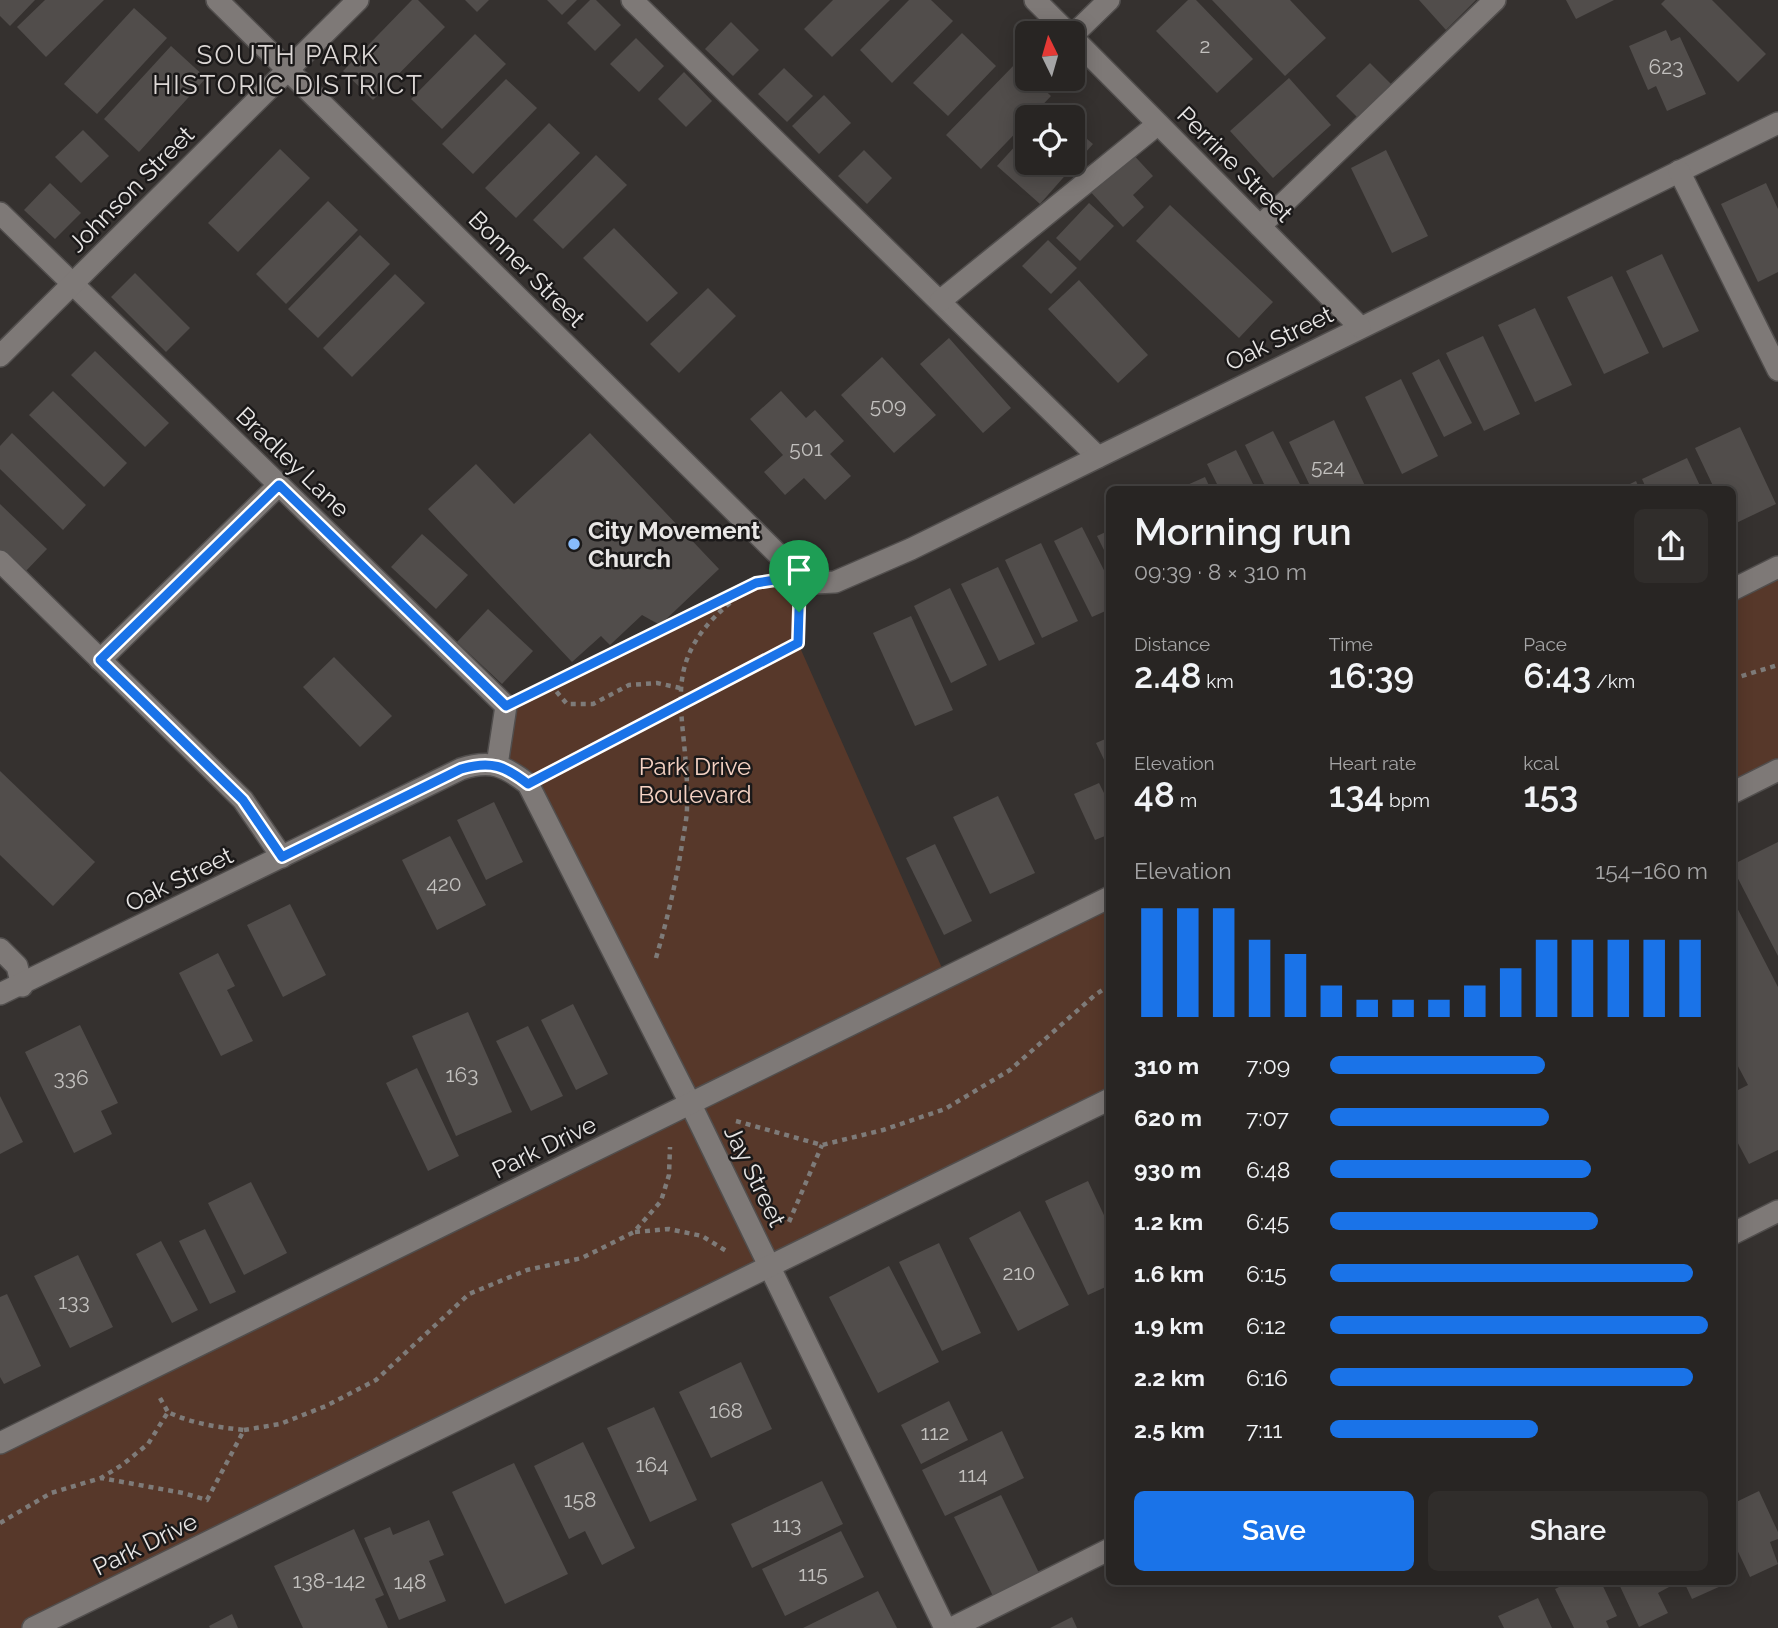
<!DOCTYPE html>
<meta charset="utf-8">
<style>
:root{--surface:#282523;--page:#302d2b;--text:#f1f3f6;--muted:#a5a5a6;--line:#444241;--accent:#1a73e8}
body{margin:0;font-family:Raleway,sans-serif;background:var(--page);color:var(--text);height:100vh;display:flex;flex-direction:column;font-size:26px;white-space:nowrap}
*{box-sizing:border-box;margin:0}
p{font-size:23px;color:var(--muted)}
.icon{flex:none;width:38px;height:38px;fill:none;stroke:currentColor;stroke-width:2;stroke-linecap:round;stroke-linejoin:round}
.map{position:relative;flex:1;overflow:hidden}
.sheet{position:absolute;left:1106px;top:486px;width:630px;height:1099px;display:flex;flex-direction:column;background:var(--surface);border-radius:10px;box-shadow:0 4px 18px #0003,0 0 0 2px var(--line)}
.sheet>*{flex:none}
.needle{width:46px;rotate:355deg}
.tools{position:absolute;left:1015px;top:21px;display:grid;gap:14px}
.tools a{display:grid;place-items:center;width:70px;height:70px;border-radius:10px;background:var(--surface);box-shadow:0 4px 18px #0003,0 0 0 2px var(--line);font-size:35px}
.pin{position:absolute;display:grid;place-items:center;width:60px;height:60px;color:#fff;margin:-72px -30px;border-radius:50% 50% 50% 0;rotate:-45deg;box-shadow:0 0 7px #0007}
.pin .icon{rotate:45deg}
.round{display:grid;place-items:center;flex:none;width:74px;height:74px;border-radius:10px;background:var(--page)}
.headline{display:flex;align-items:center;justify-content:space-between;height:119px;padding:0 28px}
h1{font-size:38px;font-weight:600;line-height:52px}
.metrics{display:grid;grid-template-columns:repeat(3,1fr);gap:10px;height:119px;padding:7px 28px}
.metrics div{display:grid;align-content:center}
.metrics b{font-size:35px;font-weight:600}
.metrics small{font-size:19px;font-weight:400}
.metrics p{font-size:19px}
.chart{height:196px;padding:14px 28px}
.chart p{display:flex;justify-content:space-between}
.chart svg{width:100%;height:126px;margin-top:7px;stroke:var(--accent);stroke-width:6}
.cta{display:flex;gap:14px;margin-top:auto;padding:14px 28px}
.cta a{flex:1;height:80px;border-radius:10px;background:var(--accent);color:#fff;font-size:28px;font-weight:600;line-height:80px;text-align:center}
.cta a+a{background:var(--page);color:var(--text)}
ul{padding:0 28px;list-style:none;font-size:23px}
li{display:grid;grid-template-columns:112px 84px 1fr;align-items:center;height:52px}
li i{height:18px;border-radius:9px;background:var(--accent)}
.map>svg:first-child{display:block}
.green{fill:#57382a}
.building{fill:#514d4b}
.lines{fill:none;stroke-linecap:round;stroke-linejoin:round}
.lane-casing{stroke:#514e4d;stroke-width:24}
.street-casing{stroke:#514e4d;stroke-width:24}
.path{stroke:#7e7b79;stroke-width:4.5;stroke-dasharray:5 5;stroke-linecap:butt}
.lane{stroke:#7e7977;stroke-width:21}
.street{stroke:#7e7977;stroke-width:21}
.route-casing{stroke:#fff;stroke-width:14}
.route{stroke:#1a73e8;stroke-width:9}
.poi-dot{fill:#87bbfb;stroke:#1b1919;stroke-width:2.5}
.labels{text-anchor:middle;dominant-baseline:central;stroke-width:5;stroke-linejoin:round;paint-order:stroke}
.number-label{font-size:21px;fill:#c2c0be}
.street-label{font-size:24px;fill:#e8e6e5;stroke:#1b1919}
.poi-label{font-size:24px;font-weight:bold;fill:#e8e6e5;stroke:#1b1919;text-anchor:start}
.park-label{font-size:24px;fill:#f5d2c3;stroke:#1b1919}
.neighbourhood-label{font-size:26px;letter-spacing:2px;fill:#ddd8d6;stroke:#1b1919}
</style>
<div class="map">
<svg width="1778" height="1628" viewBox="0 0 1778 1628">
<rect width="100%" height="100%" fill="#35312f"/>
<g class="green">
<path d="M1778 567V770L1732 793V590Z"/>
<path d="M800 576 798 643 946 977 1109 897V1099L33 1628H0V1443L691 1105 509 769 506 706 756 583Z"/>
</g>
<g class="building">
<path d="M0 0H35L10 26 0 16Z"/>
<path d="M45 0H104L46 57 17 27Z"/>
<path d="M412 0H418L445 27 373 100 343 71Z"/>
<path d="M465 0H489L477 12Z"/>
<path d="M547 0H577L562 15Z"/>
<path d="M590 0H596L621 25 595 51 567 23Z"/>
<path d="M833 0H890L832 57 804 29Z"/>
<path d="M909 0H931L953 21 892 83 860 50Z"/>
<path d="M1188 0H1196L1253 59 1217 93 1156 31Z"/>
<path d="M1212 0H1290L1326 38 1285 76Z"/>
<path d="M1419 0H1476L1446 30Z"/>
<path d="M1566 0H1614L1576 19Z"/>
<path d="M1665 0H1712L1766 54 1738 82 1661 4Z"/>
<path d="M134 8 167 38 97 114 64 84Z"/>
<path d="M731 22 759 50 733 76 705 49Z"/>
<path d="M1666 30 1671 41 1680 37 1706 94 1667 111 1656 86 1648 90 1629 46Z"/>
<path d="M962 33 996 66 948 116 913 83Z"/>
<path d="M475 34 506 64 442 129 411 99Z"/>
<path d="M636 38 664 66 639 92 610 64Z"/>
<path d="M171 46 206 78 139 152 104 119Z"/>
<path d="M1016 63 1027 73V79H1033L1051 96 1031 117H1027V121L981 169 946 135Z"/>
<path d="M1370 63 1398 91 1364 124 1336 96Z"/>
<path d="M784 68 813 96 787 122 758 94Z"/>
<path d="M684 72 712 101 686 127 658 99Z"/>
<path d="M1289 78 1331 125 1273 178 1230 131Z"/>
<path d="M506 79 537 108 473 174 442 144Z"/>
<path d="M824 95 851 123 819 154 792 126Z"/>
<path d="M1050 107 1062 117H1041Z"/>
<path d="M549 123 580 153 516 218 485 188Z"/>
<path d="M1073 127 1093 144 1040 204 997 166 1027 133V163H1073Z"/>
<path d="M83 130 109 156 81 183 55 157Z"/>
<path d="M280 149 310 178 238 252 208 223Z"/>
<path d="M864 150 892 178 867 204 838 176Z"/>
<path d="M1129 150 1153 176 1133 195 1144 207 1123 227 1088 189Z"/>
<path d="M1386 150 1428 236 1392 253 1351 168Z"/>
<path d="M596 155 627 185 563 249 533 220Z"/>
<path d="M50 183 81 213 55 239 24 210Z"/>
<path d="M1766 183 1778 209V272L1758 282 1721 204Z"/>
<path d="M328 201 358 230 286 304 256 274Z"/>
<path d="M1089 203 1114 226 1080 261 1056 238Z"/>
<path d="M1170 205 1273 302 1239 338 1136 241Z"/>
<path d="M614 228 678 293 647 322 583 258Z"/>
<path d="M360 235 390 264 318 338 288 309Z"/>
<path d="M1048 240 1077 268 1051 294 1022 266Z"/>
<path d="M1662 254 1699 331 1663 348 1626 271Z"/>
<path d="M135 273 190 328 166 352 111 297Z"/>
<path d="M395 274 425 303 352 377 323 348Z"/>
<path d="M1612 276 1649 353 1604 374 1567 297Z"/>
<path d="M1079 280 1148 355 1118 383 1048 309Z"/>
<path d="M708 288 736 316 679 373 650 344Z"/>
<path d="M1535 308 1572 385 1535 402 1498 325Z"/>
<path d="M1483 336 1520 414 1484 431 1446 353Z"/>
<path d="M949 338 1011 408 983 433 920 364Z"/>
<path d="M95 351 169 423 145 447 71 375Z"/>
<path d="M882 357 936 415 894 453 841 395Z"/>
<path d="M1439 359 1472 423 1444 437 1412 373Z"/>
<path d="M1401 379 1438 456 1402 474 1365 397Z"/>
<path d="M53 391 127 463 104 487 29 415Z"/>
<path d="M781 391 806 418 815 410 844 441 830 454 851 476 825 500 804 478 785 495 764 472 783 455 750 419Z"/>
<path d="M1334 420 1367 490H1312L1289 442Z"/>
<path d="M1740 427 1776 504 1732 525V490H1715L1695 448Z"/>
<path d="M1273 431 1303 490H1267L1245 445Z"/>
<path d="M12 433 86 505 63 530 0 469V446Z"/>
<path d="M590 433 719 569 660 625 642 615 610 645 601 636 572 662 428 509 476 464 514 504Z"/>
<path d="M1236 450 1256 490H1220L1207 464Z"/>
<path d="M1687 458 1702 490H1647L1642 479Z"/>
<path d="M1205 477 1211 490H1176Z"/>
<path d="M1636 481 1640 490H1618Z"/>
<path d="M0 504 47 549 23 574 0 551Z"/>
<path d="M1082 527 1110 582V609L1092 617 1054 541Z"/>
<path d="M1110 530V562L1097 536Z"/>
<path d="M422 534 468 575 436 609 391 567Z"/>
<path d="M1041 543 1078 621 1042 638 1005 560Z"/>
<path d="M998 567 1035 644 999 661 961 584Z"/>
<path d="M950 588 987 665 951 683 914 606Z"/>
<path d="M488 609 533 651 502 684 457 642Z"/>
<path d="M911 616 953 710 915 726 873 633Z"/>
<path d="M334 657 392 716 360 747 303 687Z"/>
<path d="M1110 737V772L1096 743Z"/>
<path d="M0 771 95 862 53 906 0 855Z"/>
<path d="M1099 783 1110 805V834L1095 840 1074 794Z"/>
<path d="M998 796 1035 873 990 894 953 817Z"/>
<path d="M494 802 523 862 486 880 457 820Z"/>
<path d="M450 836 486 905 437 930 402 860Z"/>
<path d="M1778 842V956L1732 867V865Z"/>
<path d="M935 844 972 921 944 935 906 858Z"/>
<path d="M1732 898 1778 987V1150L1749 1164 1732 1132V1093L1748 1085 1732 1055Z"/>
<path d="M290 904 326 975 283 997 247 925Z"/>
<path d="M218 953 235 986 227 990 253 1041 221 1056 179 973Z"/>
<path d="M573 1004 608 1074 576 1090 541 1020Z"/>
<path d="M468 1012 512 1112 456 1136 412 1036Z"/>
<path d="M80 1025 118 1103 101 1111 112 1134 74 1153 25 1052Z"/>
<path d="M528 1026 563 1096 531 1111 496 1041Z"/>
<path d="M417 1068 459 1156 428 1171 386 1083Z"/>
<path d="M0 1096 23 1142 0 1154Z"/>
<path d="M1088 1181 1110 1228V1285L1088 1295 1045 1201Z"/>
<path d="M251 1182 287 1253 244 1275 208 1203Z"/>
<path d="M1020 1211 1069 1305 1018 1331 969 1238Z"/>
<path d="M205 1229 236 1292 210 1304 179 1241Z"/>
<path d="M161 1241 198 1310 172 1323 136 1254Z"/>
<path d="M939 1243 981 1333 942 1351 899 1262Z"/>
<path d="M78 1255 113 1327 70 1348 34 1276Z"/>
<path d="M889 1266 939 1362 878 1393 829 1297Z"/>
<path d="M7 1294 41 1366 4 1384 0 1377V1297Z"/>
<path d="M741 1362 772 1429 711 1458 679 1392Z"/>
<path d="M949 1401 968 1440 921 1464 901 1425Z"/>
<path d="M654 1407 697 1500 650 1522 607 1428Z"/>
<path d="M1002 1431 1024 1478 945 1516 922 1470Z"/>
<path d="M583 1442 635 1548 602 1565 585 1531 569 1539 534 1466Z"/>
<path d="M514 1463 568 1574 505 1604 452 1492Z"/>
<path d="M822 1481 843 1524 752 1568 731 1524Z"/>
<path d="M1759 1491 1778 1532V1539L1770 1542 1778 1564 1750 1577 1732 1539V1504Z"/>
<path d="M1001 1495 1039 1573 993 1596 954 1517Z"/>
<path d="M429 1520 444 1555 429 1561 446 1601 399 1620 364 1538 390 1527 393 1535Z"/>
<path d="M354 1529 384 1595 375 1599 388 1628H303L274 1566Z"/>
<path d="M841 1531 864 1577 785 1616 762 1569Z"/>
<path d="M1569 1582H1601L1617 1616 1606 1621 1609 1628H1574L1555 1589Z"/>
<path d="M1618 1582H1666L1669 1587 1658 1593 1668 1613 1639 1627Z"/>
<path d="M1684 1582H1719L1721 1586 1692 1599Z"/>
<path d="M878 1591 897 1628H803Z"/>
<path d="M1538 1598 1552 1628H1504L1498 1616Z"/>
<path d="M232 1614 238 1628H210L209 1626Z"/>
<path d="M1072 1617 1077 1628H1050Z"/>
</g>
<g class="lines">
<g class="lane-casing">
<g id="lane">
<path d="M632 0 1098 457"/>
<path d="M0 213 506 706 497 765"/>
<path d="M1260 226 1495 0"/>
<path d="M940 301 1158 124"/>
<path d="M0 561 243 800 282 857"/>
<path d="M100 660 279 485"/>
<path d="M1732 1234 1778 1211"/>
<path d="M952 1628 1110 1549"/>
</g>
</g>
<g class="street-casing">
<g id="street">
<path d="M217 0 800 576 814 583 835 582 911 549 1778 123"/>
<path d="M1035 0 1068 33"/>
<path d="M1073 35 1109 0"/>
<path d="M1073 38 1360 327"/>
<path d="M1679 171 1778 370"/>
<path d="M0 356 358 0"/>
<path d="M1732 590 1778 567"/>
<path d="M1732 793 1778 770"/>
<path d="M0 949 17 966 22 986"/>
<path d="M0 994 461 769C491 759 505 766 528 784L691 1105 945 1628"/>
<path d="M0 1443 1110 897"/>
<path d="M33 1628 1110 1099"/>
</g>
</g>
<g class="path">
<path d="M1732 679 1778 665"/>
<path d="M550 684 567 704H593L629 685 657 683 680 688"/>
<path d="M532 694 756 583 763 582"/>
<path d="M553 771 798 643 799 610"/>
<path d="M656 958C667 920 676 883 682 844 684 831 687 819 687 807 690 708 649 662 745 591"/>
<path d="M736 1121 822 1145 883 1130 945 1109 1010 1070 1095 995 1110 985"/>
<path d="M789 1222 822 1145"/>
<path d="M635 1232 669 1229 702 1236 728 1252"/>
<path d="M160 1398 168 1412"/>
<path d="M244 1430 280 1424 326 1406 376 1380 469 1294 527 1270 582 1258 634 1232 661 1201 669 1175 670 1147"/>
<path d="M0 1523 51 1493 101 1478 122 1465 148 1444 168 1412C193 1424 217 1427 244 1430L207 1500 183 1493 101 1478"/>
</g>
<use href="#lane" class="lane"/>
<use href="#street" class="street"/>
</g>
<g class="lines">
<g class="route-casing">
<path id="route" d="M279 485 506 706 756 583 800 576 798 643 528 784C505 766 491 760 461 769L282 857 243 800 100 660Z"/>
</g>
<use href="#route" class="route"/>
</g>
<circle class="poi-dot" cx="574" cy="544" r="7"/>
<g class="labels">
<g class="number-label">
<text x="1205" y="45">2</text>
<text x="1666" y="66">623</text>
<text x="888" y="405">509</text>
<text x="806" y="448">501</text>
<text x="1328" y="466">524</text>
<text x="444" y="883">420</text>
<text x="462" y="1074">163</text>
<text x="71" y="1077">336</text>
<text x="1019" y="1272">210</text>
<text x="74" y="1301">133</text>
<text x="726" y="1410">168</text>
<text x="935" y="1432">112</text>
<text x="652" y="1464">164</text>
<text x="973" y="1474">114</text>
<text x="580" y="1499">158</text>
<text x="787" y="1524">113</text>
<text x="813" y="1573">115</text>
<text x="329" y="1580">138-142</text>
<text x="410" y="1581">148</text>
</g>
<g class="street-label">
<text transform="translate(1235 164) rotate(45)">Perrine Street</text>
<text transform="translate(131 189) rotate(-45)">Johnson Street</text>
<text transform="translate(527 269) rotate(45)">Bonner Street</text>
<text transform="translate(1279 338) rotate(-26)">Oak Street</text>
<text transform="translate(293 462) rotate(44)">Bradley Lane</text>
<text transform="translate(179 879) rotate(-26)">Oak Street</text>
<text transform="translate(544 1147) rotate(-26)">Park Drive</text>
<text transform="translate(755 1176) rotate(64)">Jay Street</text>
<text transform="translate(145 1544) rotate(-26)">Park Drive</text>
</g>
<g class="poi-label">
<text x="588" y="530">City Movement<tspan x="588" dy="28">Church</tspan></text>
</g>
<g class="park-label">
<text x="695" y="766">Park Drive<tspan x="695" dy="28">Boulevard</tspan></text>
</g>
<g class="neighbourhood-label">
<text x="288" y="55">SOUTH PARK<tspan x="288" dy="30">HISTORIC DISTRICT</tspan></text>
</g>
</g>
</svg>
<div class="tools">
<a><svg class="needle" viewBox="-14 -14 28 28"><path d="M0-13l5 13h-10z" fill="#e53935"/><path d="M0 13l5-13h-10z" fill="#a5a5a6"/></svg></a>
<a><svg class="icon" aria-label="locate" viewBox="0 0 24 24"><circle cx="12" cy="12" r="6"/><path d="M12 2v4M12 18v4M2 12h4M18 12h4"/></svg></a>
</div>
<div class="pin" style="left:799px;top:612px;background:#1e9e55"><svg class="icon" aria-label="arrive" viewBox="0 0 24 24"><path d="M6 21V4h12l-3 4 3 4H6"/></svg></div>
<section class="sheet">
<div class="headline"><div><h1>Morning run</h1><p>09:39 · 8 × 310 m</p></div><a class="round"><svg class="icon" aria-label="share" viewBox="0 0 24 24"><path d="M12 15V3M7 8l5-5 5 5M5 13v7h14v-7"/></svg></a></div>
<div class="metrics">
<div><p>Distance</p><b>2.48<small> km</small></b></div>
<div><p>Time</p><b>16:39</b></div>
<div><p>Pace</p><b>6:43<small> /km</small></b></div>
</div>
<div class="metrics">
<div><p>Elevation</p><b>48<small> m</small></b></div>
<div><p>Heart rate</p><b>134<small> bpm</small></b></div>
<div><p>kcal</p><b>153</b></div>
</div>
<div class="chart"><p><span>Elevation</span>154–160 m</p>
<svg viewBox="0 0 160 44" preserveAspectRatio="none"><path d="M5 44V6M15 44V6M25 44V6M35 44V17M45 44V22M55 44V33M65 44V38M75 44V38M85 44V38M95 44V33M105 44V27M115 44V17M125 44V17M135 44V17M145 44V17M155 44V17"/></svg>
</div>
<ul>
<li><b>310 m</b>7:09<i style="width:57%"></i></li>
<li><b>620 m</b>7:07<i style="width:58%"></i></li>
<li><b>930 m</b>6:48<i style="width:69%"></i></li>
<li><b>1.2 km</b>6:45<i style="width:71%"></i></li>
<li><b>1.6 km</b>6:15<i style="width:96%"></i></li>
<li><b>1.9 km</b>6:12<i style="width:100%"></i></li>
<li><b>2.2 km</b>6:16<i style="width:96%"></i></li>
<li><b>2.5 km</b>7:11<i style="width:55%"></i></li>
</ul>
<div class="cta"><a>Save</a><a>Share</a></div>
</section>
</div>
